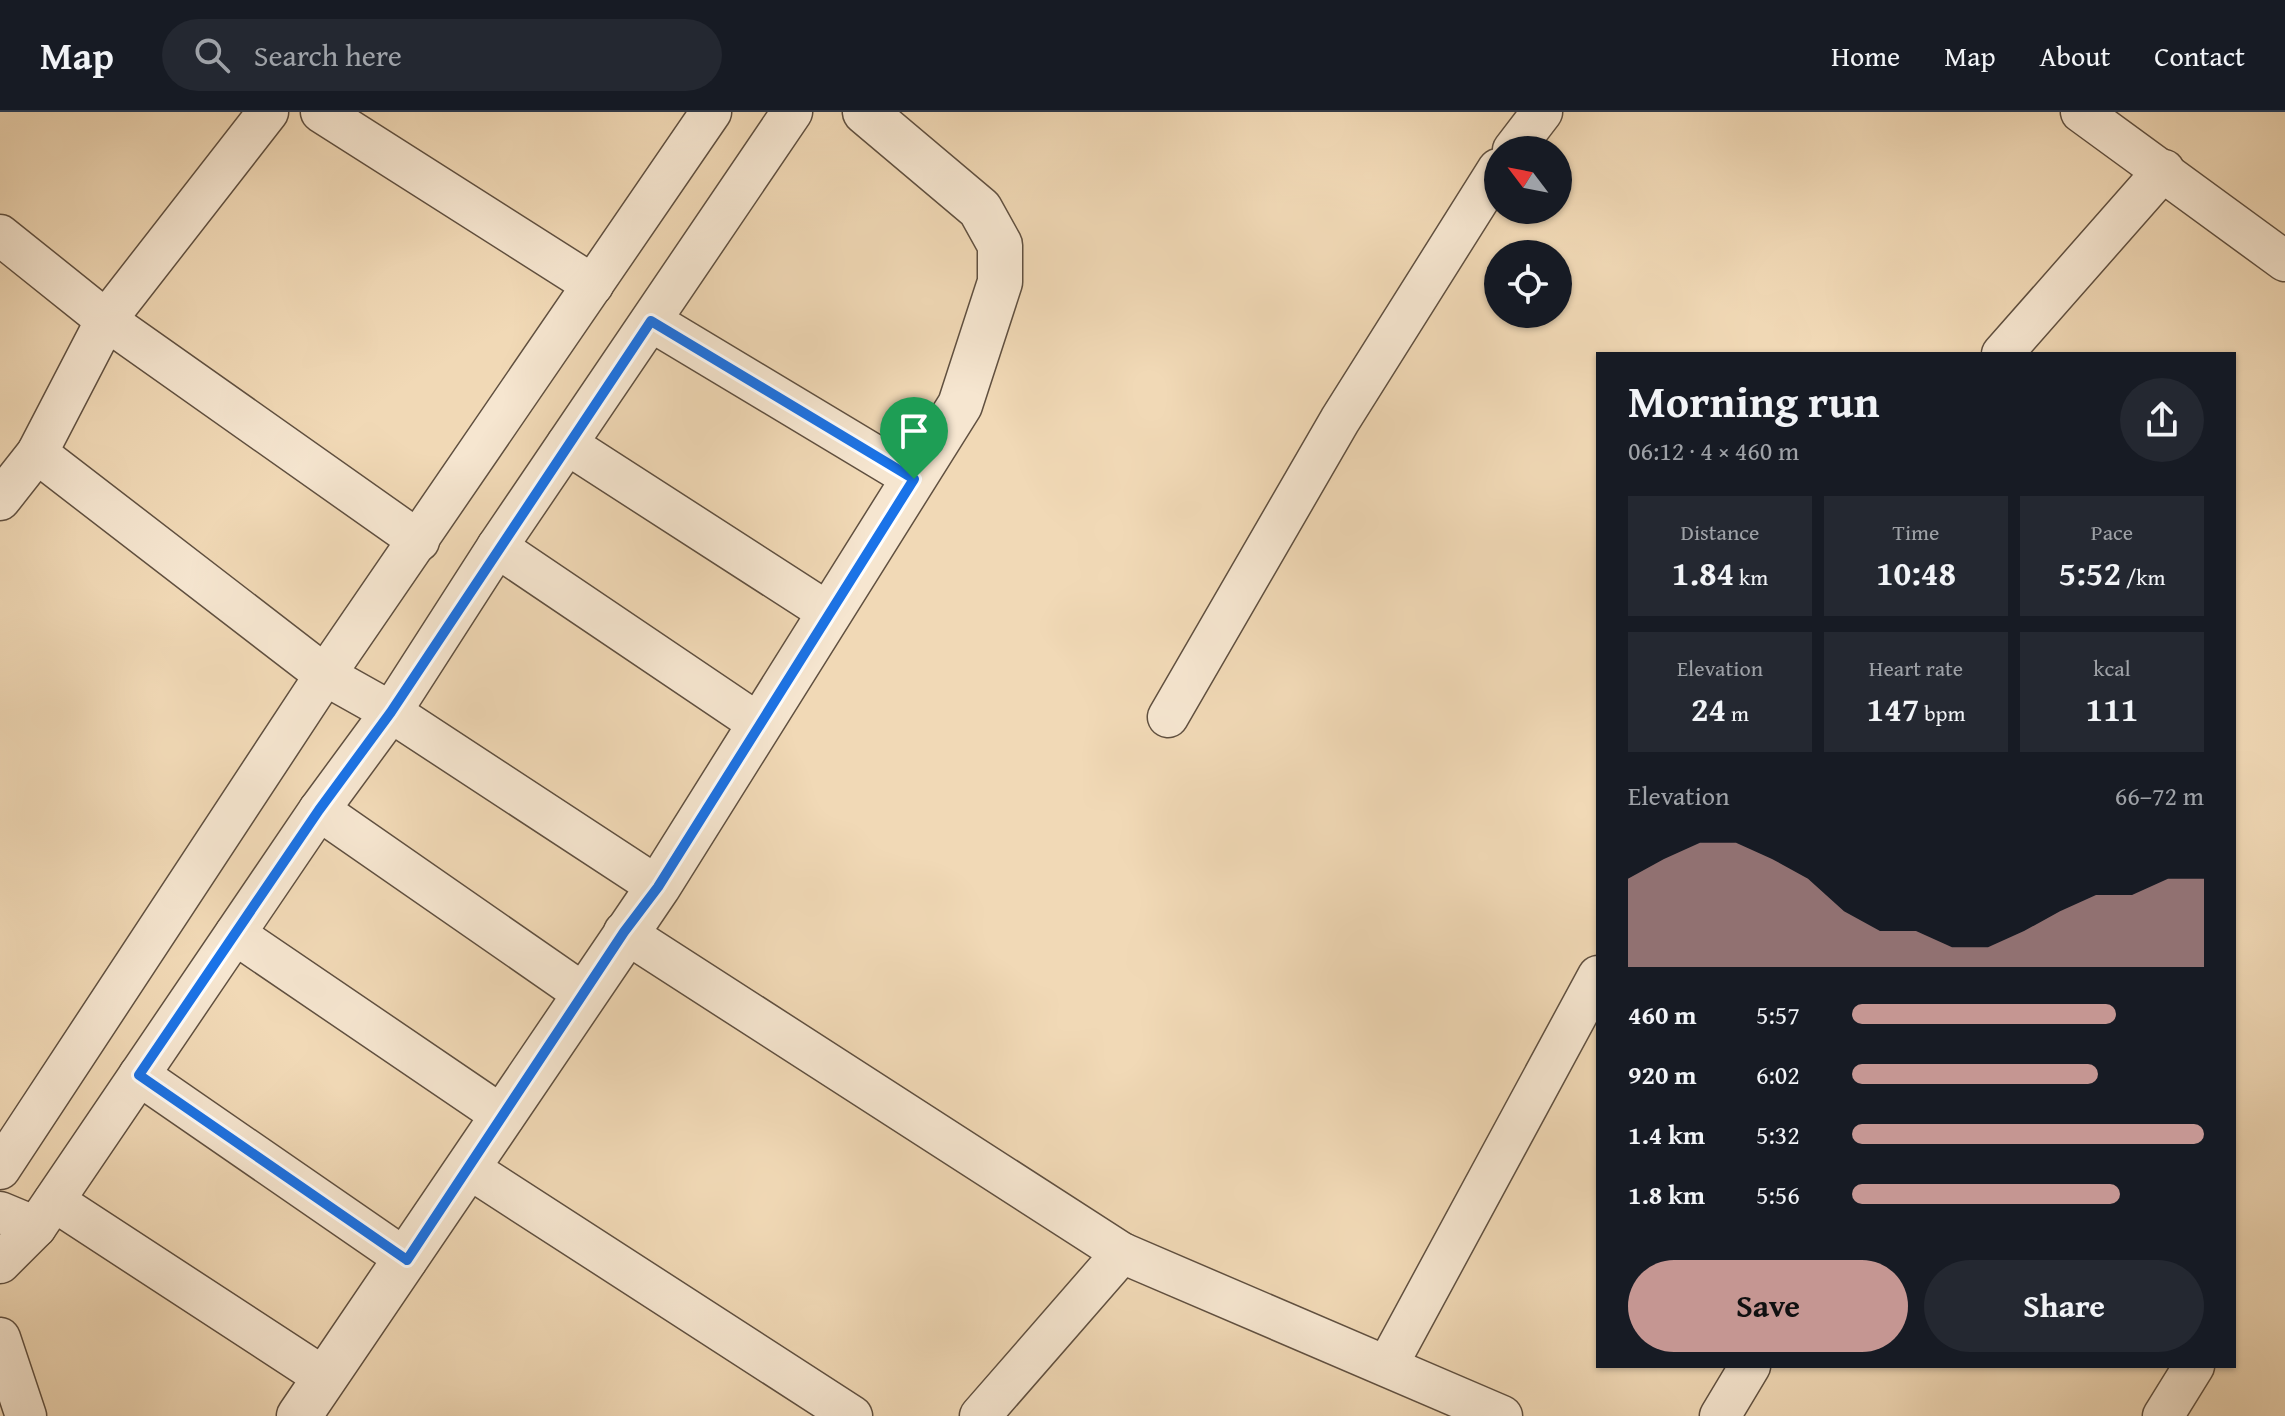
<!DOCTYPE html>
<meta charset="utf-8">
<style>
:root{--surface:#171b24;--page:#242831;--text:#f1f3f6;--muted:#9ea1a6;--line:#363941;--accent:#c59692}
body{margin:0;font-family:"Gentium Book Plus",serif;background:var(--page);color:var(--text);height:100vh;display:flex;flex-direction:column;font-size:30px;white-space:nowrap}
*{box-sizing:border-box;margin:0}
p{font-size:26px;color:var(--muted)}
.icon{flex:none;width:44px;height:44px;fill:none;stroke:currentColor;stroke-width:2;stroke-linecap:round;stroke-linejoin:round}
.map{position:relative;flex:1;overflow:hidden}
.drawer{position:absolute;left:1596px;top:240px;width:640px;height:1016px;display:flex;flex-direction:column;background:var(--surface);border-radius:0px;box-shadow:0 2px 6px #0004}
.drawer>*{flex:none}
.needle{width:52px;rotate:302deg}
.controls{position:absolute;left:1484px;top:24px;display:grid;gap:16px}
.controls a{display:grid;place-items:center;width:88px;height:88px;border-radius:50%;background:var(--surface);box-shadow:0 2px 6px #0004;font-size:40px}
.pin{position:absolute;display:grid;place-items:center;width:68px;height:68px;color:#fff;margin:-82px -34px;border-radius:50% 50% 50% 0;rotate:-45deg;box-shadow:0 0 8px #0007}
.pin .icon{rotate:45deg}
.round{display:grid;place-items:center;flex:none;width:84px;height:84px;border-radius:42px;background:var(--page)}
.summary{display:flex;align-items:center;justify-content:space-between;height:136px;padding:0 32px}
h1{font-size:44px;font-weight:600;line-height:60px}
.metrics{display:grid;grid-template-columns:repeat(3,1fr);gap:12px;height:136px;padding:8px 32px}
.metrics div{display:grid;align-content:center;border-radius:0px;background:var(--page);text-align:center}
.metrics b{font-size:34px;font-weight:600}
.metrics small{font-size:22px;font-weight:400}
.metrics p{font-size:22px}
.chart{height:224px;padding:16px 32px}
.chart p{display:flex;justify-content:space-between}
.chart svg{width:100%;height:144px;margin-top:8px;fill:var(--accent);opacity:.7}
.primary-button{display:flex;gap:16px;margin-top:auto;padding:16px 32px}
.primary-button a{flex:1;height:92px;border-radius:48px;background:var(--accent);color:#111;font-size:32px;font-weight:600;line-height:92px;text-align:center}
.primary-button a+a{background:var(--page);color:var(--text)}
ul{padding:0 32px;list-style:none;font-size:26px}
li{display:grid;grid-template-columns:128px 96px 1fr;align-items:center;height:60px}
li i{height:20px;border-radius:10px;background:var(--accent)}
header{display:flex;align-items:center;gap:48px;box-sizing:border-box;height:112px;padding:0 40px;background:var(--surface);border-bottom:2px solid var(--line)}
header strong{font-size:38px}
nav{display:flex;gap:44px;margin-inline-start:auto;font-size:28px}
.search{width:560px;height:72px;background:var(--page);display:flex;align-items:center;gap:20px;box-sizing:border-box;padding:0 28px;border-radius:44px;color:var(--muted);font-size:30px}
.map>svg:first-child{display:block}
.lines{fill:none;stroke-linecap:round;stroke-linejoin:round}
.minor-casing{stroke:#605040;stroke-width:43}
.tertiary-casing{stroke:#605040;stroke-width:47}
.minor{stroke:#f6e6d0;stroke-width:40}
.tertiary{stroke:#f6e6d0;stroke-width:44}
.route-casing{stroke:#fff;stroke-width:16}
.route{stroke:#1a73e8;stroke-width:10}
</style>
<header>
<strong>Map</strong>
<div class="search"><svg class="icon" aria-label="search" viewBox="0 0 24 24"><circle cx="10" cy="10" r="6"/><path d="M15 15l6 6"/></svg>Search here</div>
<nav><a>Home</a><a>Map</a><a>About</a><a>Contact</a></nav>
</header>
<div class="map">
<svg width="2285" height="1304" viewBox="0 0 2285 1304">
<rect width="100%" height="100%" fill="#f1d9b6"/>
<filter id="stains"><feTurbulence type="fractalNoise" baseFrequency=".0025" numOctaves="4"/><feColorMatrix values="0 0 0 0 .2 0 0 0 0 .09 0 0 0 0 .02 0 0 0 .5 -.17"/></filter>
<radialGradient id="worn" r=".72"><stop offset=".6" stop-color="#630" stop-opacity="0"/><stop offset="1" stop-color="#630" stop-opacity=".3"/></radialGradient>
<g class="lines">
<g class="minor-casing">
<g id="minor">
<path d="M321 0 593 173"/>
<path d="M2081 0 2285 149"/>
<path d="M1513 38 1542 0"/>
<path d="M0 123 106 208 419 429"/>
<path d="M651 209 914 367"/>
<path d="M2002 242 2164 58"/>
<path d="M567 332 829 501"/>
<path d="M37 341 325 563 391 600 658 775"/>
<path d="M0 388 37 341 106 208 268 0"/>
<path d="M497 435 759 612"/>
<path d="M1168 605 1340 308 1498 57"/>
<path d="M319 698 584 882"/>
<path d="M624 820 1122 1141 1502 1304"/>
<path d="M235 822 504 1005"/>
<path d="M139 963 407 1148"/>
<path d="M0 1057 325 563 711 0"/>
<path d="M470 1057 852 1304"/>
<path d="M54 1089 325 1266"/>
<path d="M0 1100 36 1115"/>
<path d="M0 1151 36 1115 319 698 391 600 497 435 792 0"/>
<path d="M0 1226 26 1304"/>
<path d="M1387 1254 1598 864"/>
<path d="M980 1304 1122 1141"/>
<path d="M1720 1304 1750 1254"/>
<path d="M2163 1304 2194 1254"/>
</g>
</g>
<g class="tertiary-casing">
<path id="tertiary" d="M299 1304 658 775 960 293 1000 170V133L980 97 865 0"/>
</g>
<use href="#minor" class="minor"/>
<use href="#tertiary" class="tertiary"/>
</g>
<g class="lines">
<g class="route-casing">
<path id="route" d="M651 209 914 367 658 775 624 820 407 1148 139 963 319 698 391 600Z"/>
</g>
<use href="#route" class="route"/>
</g>
<rect width="100%" height="100%" filter="url(#stains)"/>
<rect width="100%" height="100%" fill="url(#worn)"/>
</svg>
<div class="controls">
<a><svg class="needle" viewBox="-14 -14 28 28"><path d="M0-13l5 13h-10z" fill="#e53935"/><path d="M0 13l5-13h-10z" fill="#9ea1a6"/></svg></a>
<a><svg class="icon" aria-label="locate" viewBox="0 0 24 24"><circle cx="12" cy="12" r="6"/><path d="M12 2v4M12 18v4M2 12h4M18 12h4"/></svg></a>
</div>
<div class="pin" style="left:914px;top:367px;background:#1e9e55"><svg class="icon" aria-label="arrive" viewBox="0 0 24 24"><path d="M6 21V4h12l-3 4 3 4H6"/></svg></div>
<section class="drawer">
<div class="summary"><div><h1>Morning run</h1><p>06:12 · 4 × 460 m</p></div><a class="round"><svg class="icon" aria-label="share" viewBox="0 0 24 24"><path d="M12 15V3M7 8l5-5 5 5M5 13v7h14v-7"/></svg></a></div>
<div class="metrics">
<div><p>Distance</p><b>1.84<small> km</small></b></div>
<div><p>Time</p><b>10:48</b></div>
<div><p>Pace</p><b>5:52<small> /km</small></b></div>
</div>
<div class="metrics">
<div><p>Elevation</p><b>24<small> m</small></b></div>
<div><p>Heart rate</p><b>147<small> bpm</small></b></div>
<div><p>kcal</p><b>111</b></div>
</div>
<div class="chart"><p><span>Elevation</span>66–72 m</p>
<svg viewBox="0 0 160 44" preserveAspectRatio="none"><path d="M0 44V17L10 11L20 6L30 6L40 11L50 17L60 27L70 33L80 33L90 38L100 38L110 33L120 27L130 22L140 22L150 17L160 17V44z"/></svg>
</div>
<ul>
<li><b>460 m</b>5:57<i style="width:75%"></i></li>
<li><b>920 m</b>6:02<i style="width:70%"></i></li>
<li><b>1.4 km</b>5:32<i style="width:100%"></i></li>
<li><b>1.8 km</b>5:56<i style="width:76%"></i></li>
</ul>
<div class="primary-button"><a>Save</a><a>Share</a></div>
</section>
</div>
